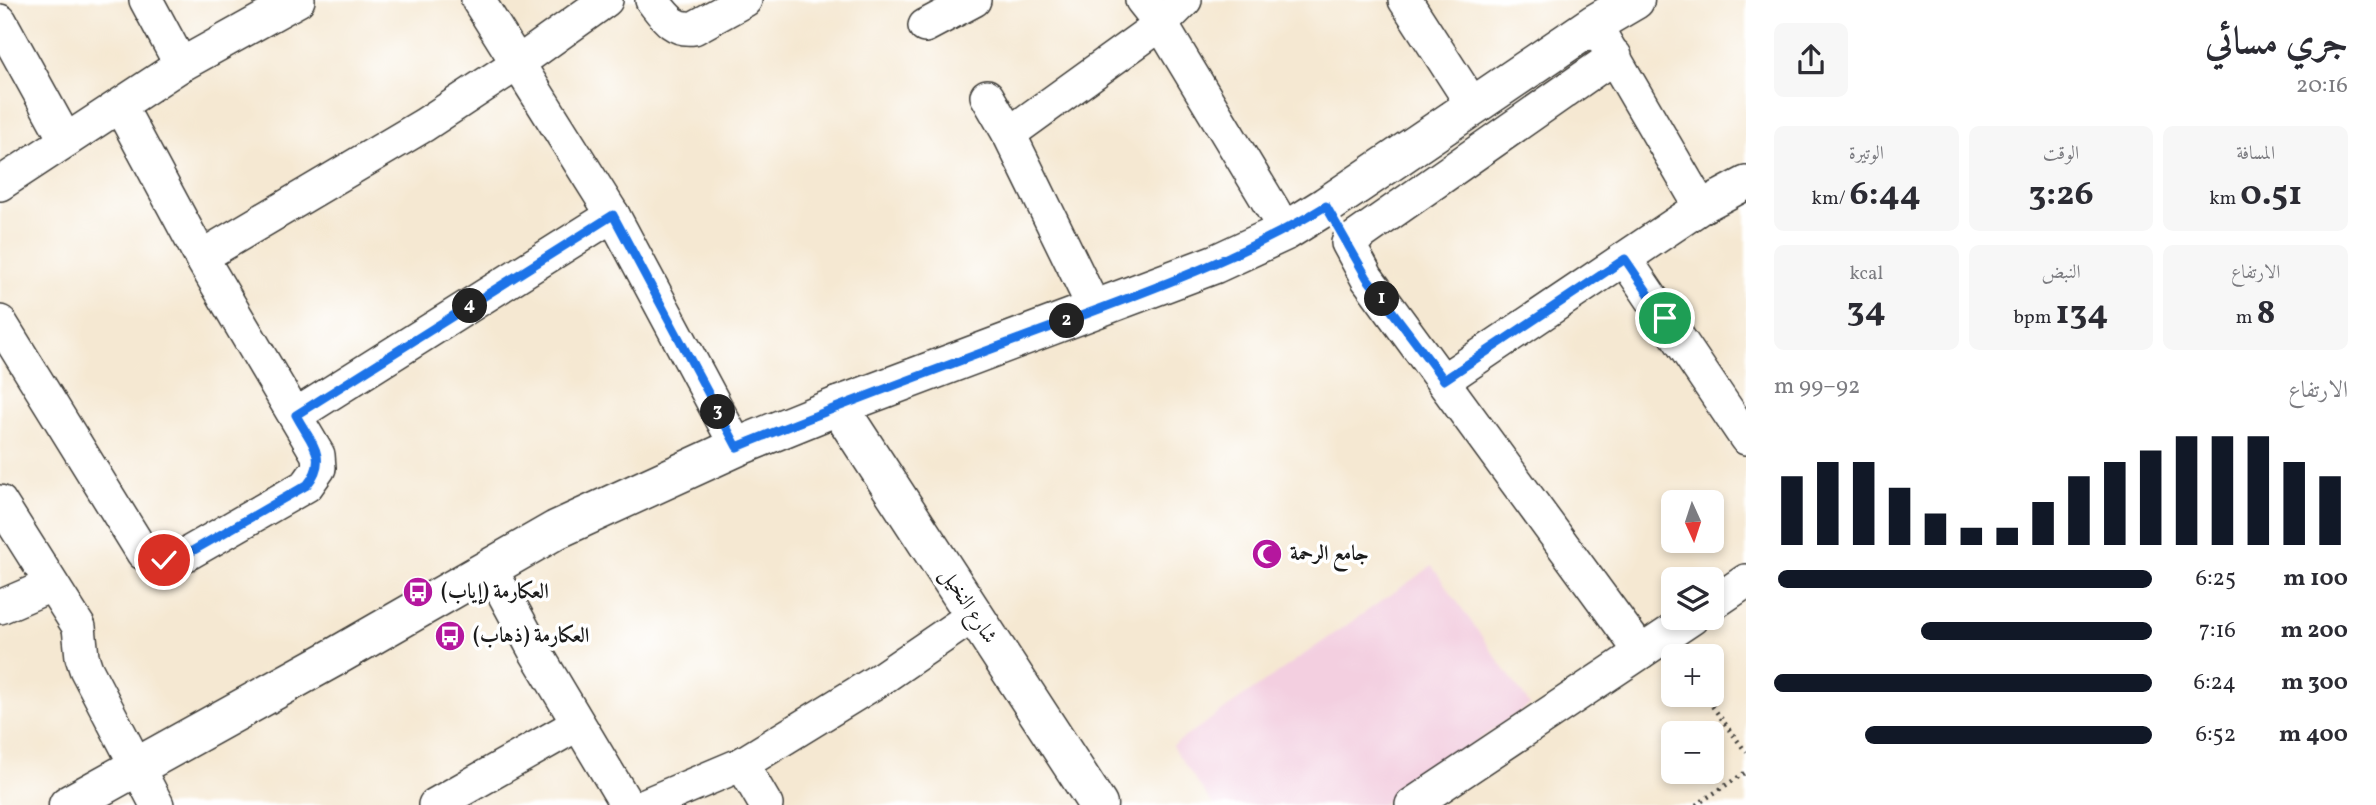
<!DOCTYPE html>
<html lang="ar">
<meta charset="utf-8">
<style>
:root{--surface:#fff;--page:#f7f7f7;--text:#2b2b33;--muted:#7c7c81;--accent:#111827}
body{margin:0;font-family:Vollkorn,Amiri,serif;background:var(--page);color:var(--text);direction:rtl;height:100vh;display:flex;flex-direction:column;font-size:26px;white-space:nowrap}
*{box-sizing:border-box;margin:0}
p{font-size:23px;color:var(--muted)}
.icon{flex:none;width:38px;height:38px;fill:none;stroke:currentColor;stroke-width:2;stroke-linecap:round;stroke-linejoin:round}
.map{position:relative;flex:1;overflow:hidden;direction:ltr}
.drawer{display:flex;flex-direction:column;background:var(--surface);width:630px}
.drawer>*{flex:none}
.needle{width:46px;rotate:177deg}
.controls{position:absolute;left:1661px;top:490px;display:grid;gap:14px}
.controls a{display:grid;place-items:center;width:63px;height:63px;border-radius:10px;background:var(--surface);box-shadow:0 4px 10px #0003;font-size:35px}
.pin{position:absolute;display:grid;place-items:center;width:60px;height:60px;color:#fff;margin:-30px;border:4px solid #fff;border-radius:50%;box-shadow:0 2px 7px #0007}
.km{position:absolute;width:35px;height:35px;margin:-18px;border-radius:50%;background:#222;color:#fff;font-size:19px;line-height:35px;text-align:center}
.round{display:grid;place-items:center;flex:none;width:74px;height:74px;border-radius:10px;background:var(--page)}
.summary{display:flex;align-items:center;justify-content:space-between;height:119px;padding:0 28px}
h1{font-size:38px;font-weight:700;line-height:52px}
.metrics{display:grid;grid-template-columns:repeat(3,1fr);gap:10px;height:119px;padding:7px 28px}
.metrics div{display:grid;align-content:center;border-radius:10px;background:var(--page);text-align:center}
.metrics b{font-size:35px;font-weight:700}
.metrics small{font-size:19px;font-weight:400}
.metrics p{font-size:19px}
.chart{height:196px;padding:14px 28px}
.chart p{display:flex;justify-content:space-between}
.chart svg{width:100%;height:126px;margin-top:7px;stroke:var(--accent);stroke-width:6}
ul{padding:0 28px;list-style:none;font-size:23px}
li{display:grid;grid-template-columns:112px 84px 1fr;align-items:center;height:52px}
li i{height:18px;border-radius:9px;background:var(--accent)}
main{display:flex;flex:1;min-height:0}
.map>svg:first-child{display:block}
.built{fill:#f3cfe0}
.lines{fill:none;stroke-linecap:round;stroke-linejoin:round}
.minor-casing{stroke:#3d3b37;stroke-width:36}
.major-casing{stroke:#3d3b37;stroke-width:41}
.path{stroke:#3d3b37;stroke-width:4.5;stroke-dasharray:2 5;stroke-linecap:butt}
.minor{stroke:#fff;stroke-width:33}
.major{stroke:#fff;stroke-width:38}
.route-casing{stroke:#fff;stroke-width:14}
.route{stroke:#1a73e8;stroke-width:9}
.labels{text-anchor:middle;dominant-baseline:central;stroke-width:7;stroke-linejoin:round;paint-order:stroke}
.poi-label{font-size:21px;font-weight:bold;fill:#1c1c1c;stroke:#fff;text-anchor:start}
.street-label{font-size:21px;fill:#1c1c1c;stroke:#fff}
</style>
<main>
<section class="drawer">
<div class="summary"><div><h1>جري مسائي</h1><p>20:16</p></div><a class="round"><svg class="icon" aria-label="share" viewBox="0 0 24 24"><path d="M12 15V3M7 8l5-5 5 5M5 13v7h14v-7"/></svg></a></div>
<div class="metrics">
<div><p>المسافة</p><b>0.51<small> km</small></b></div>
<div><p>الوقت</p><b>3:26</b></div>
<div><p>الوتيرة</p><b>6:44<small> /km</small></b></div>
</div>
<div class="metrics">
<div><p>الارتفاع</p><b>8<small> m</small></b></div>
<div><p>النبض</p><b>134<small> bpm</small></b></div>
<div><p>kcal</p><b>34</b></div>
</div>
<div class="chart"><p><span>الارتفاع</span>92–99 m</p>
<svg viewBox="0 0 160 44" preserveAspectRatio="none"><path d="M5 44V20M15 44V15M25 44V15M35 44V24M45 44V33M55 44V38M65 44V38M75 44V29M85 44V20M95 44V15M105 44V11M115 44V6M125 44V6M135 44V6M145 44V15M155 44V20"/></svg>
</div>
<ul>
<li><b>100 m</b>6:25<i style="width:99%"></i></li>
<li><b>200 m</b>7:16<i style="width:61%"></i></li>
<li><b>300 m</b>6:24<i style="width:100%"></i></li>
<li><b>400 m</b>6:52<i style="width:76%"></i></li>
</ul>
</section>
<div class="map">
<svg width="1746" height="805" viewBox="0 0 1746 805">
<rect width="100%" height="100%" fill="#fff"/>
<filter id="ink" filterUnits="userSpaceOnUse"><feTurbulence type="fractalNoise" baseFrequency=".0143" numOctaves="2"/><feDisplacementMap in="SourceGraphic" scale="14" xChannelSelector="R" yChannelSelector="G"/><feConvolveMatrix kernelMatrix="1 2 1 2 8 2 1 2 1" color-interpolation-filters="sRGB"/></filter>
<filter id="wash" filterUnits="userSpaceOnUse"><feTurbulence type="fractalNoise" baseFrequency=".00686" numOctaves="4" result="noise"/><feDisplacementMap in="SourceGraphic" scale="28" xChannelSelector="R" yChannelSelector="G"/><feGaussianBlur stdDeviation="1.57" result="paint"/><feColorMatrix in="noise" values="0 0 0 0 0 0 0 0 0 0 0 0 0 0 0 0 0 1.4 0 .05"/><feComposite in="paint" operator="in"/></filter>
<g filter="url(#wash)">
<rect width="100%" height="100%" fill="#f5e8d2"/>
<path class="built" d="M1432 566 1530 705 1382 805H1213L1172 746Z"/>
</g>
<g filter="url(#ink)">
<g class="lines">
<g class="minor-casing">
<g id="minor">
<path d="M146 0 181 65"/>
<path d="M478 0 613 215 737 447"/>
<path d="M652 0C664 15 673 31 694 28L745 0"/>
<path d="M1142 0 1161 24 1286 231"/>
<path d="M1405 0 1474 107"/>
<path d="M0 21 65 139"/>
<path d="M925 26 974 0"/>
<path d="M1602 37 1701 207"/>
<path d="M1615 56 1348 243 1367 278 1641 652"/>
<path d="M987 96 1009 134 1095 310"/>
<path d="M1009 134 1161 24 1185 0"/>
<path d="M0 184 181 65 298 0"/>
<path d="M201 257 424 125 518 63 606 0"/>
<path d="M1625 259 1746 438"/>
<path d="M0 322 143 553C158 563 171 560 187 554L307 485 319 468 318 455 201 257 120 106"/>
<path d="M1444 380 1701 207 1746 183"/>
<path d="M296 415 613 215"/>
<path d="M0 502 79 627 82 657 86 669 157 805"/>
<path d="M490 568 535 651 627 805"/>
<path d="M1712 604 1746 581"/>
<path d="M0 607 51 585"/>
<path d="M742 764 766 805"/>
<path d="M435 805 578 724"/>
<path d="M645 805 742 764 882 678 974 615"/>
<path d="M1412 805 1692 618"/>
</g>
</g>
<g class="major-casing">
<g id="major">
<path d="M838 406 1098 805"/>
<path d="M68 805 333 658 556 530 737 447 838 406 1215 264 1286 231 1326 206 1594 24 1635 0"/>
</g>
</g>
<g class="path">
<path d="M1704 695 1746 752"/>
<path d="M1696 805 1746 772"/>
</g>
<use href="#minor" class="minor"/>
<use href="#major" class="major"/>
</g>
</g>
<g class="lines" filter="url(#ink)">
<g class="route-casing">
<path id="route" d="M164 560 187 554 307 485C330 457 310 442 296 415L613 215 737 447C842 404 948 365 1054 326 1147 291 1241 258 1326 206L1367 278 1444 380 1625 259 1665 318"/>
</g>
<use href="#route" class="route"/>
</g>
<defs>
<g id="mosque-disc" transform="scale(1.575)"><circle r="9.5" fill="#b5179e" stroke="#fff"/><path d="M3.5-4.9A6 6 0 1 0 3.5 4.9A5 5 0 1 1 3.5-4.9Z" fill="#fff"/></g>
<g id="bus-disc" transform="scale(1.575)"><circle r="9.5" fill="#b5179e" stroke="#fff"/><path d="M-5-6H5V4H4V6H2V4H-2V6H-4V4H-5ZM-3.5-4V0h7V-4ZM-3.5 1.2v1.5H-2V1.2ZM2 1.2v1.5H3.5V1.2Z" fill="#fff"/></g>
</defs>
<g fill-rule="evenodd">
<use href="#mosque-disc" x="1267" y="554"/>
<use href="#bus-disc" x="418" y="592"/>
<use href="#bus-disc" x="450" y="636"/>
</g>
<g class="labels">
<g class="poi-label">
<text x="1290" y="554">جامع الرحمة</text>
<text x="441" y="592">العكارمة (إياب)</text>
<text x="473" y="636">العكارمة (ذهاب)</text>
</g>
<g class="street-label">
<text transform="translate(968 606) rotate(57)">شارع النخيل</text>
</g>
</g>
</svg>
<div class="controls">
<a><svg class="needle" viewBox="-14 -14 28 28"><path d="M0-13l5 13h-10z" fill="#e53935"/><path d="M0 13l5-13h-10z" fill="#7c7c81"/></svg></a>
<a><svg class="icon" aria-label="layers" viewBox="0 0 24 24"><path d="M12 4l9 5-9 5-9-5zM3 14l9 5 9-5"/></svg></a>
<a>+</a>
<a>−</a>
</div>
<div class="pin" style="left:1665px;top:318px;background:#1e9e55"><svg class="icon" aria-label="arrive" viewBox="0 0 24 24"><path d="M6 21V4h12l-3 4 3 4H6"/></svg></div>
<div class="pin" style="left:164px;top:560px;background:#d93025"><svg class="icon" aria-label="check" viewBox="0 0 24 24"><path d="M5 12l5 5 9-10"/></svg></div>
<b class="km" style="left:1382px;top:299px">1</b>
<b class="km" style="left:1067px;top:321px">2</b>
<b class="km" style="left:718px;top:412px">3</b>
<b class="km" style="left:470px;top:306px">4</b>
</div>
</main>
